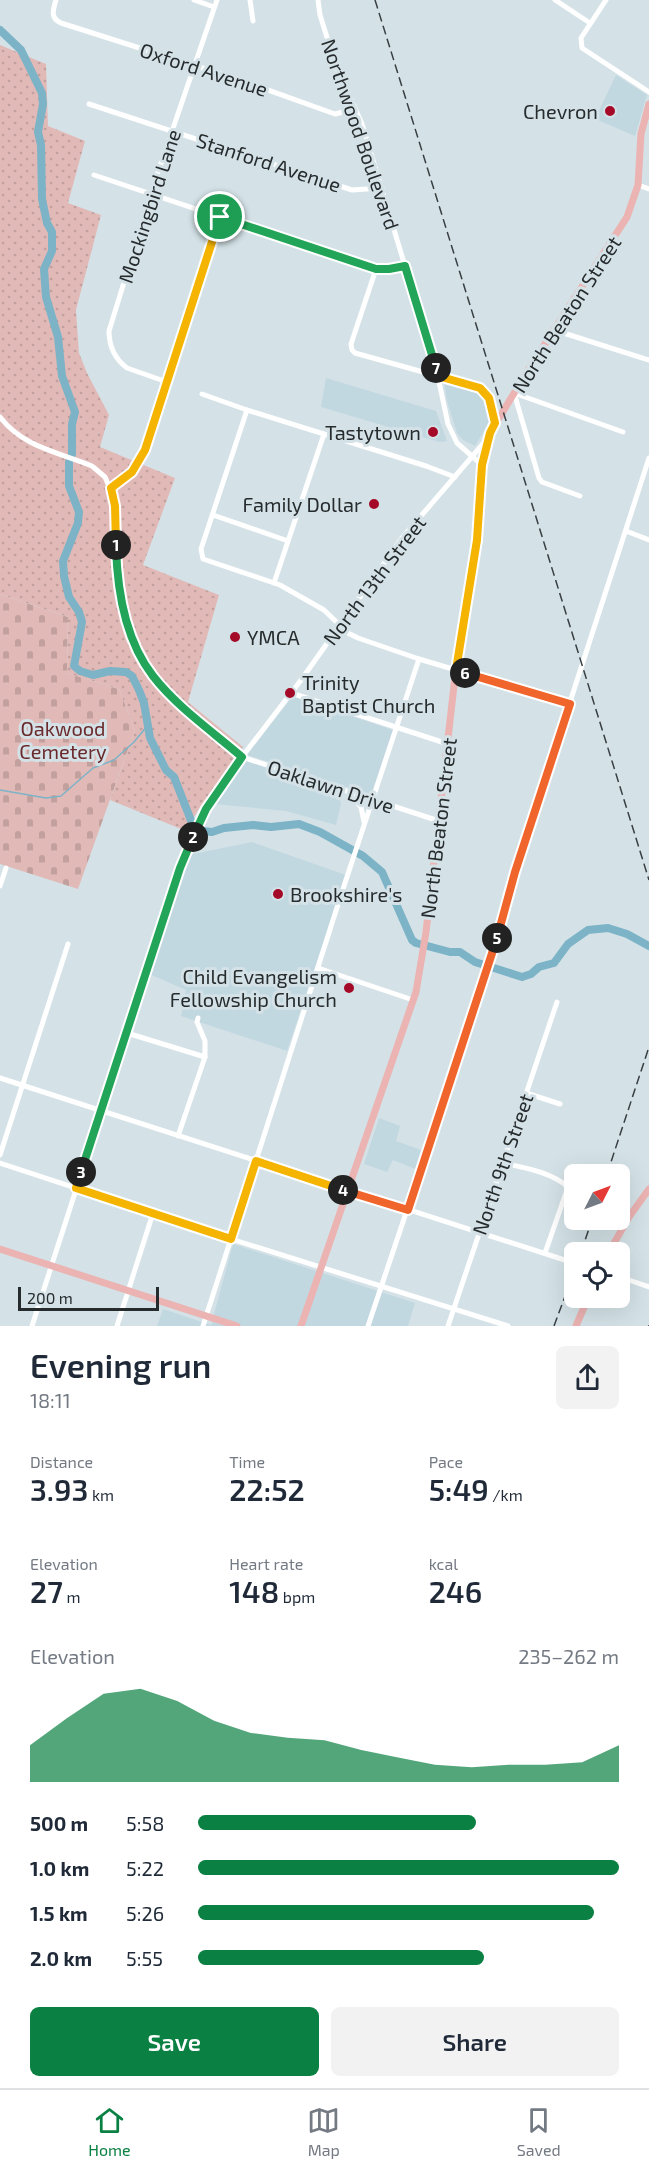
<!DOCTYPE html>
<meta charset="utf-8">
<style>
:root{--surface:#fff;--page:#f2f2f3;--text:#1f2937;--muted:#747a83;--line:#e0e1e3;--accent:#0b8043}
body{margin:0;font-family:"Exo 2",sans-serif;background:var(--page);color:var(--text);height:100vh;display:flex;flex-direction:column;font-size:22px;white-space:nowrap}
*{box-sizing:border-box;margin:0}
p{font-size:20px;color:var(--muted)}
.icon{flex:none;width:33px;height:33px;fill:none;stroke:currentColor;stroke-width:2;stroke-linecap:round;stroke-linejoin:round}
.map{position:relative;height:1326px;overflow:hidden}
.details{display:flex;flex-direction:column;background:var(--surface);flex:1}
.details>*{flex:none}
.needle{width:39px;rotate:48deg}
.buttons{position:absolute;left:564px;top:1164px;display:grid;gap:12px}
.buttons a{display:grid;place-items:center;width:66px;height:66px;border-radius:9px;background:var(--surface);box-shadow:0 6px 24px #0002;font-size:30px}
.scale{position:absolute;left:18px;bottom:15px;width:141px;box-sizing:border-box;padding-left:6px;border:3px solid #262b2d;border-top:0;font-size:16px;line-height:21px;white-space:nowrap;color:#262b2d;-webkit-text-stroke:4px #d4e2e7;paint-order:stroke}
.pin{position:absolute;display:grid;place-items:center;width:51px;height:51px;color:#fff;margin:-26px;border:3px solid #fff;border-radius:50%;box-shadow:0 2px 6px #0007}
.km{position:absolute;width:30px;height:30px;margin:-15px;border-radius:50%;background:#222;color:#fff;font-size:16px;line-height:30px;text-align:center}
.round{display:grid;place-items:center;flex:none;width:63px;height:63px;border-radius:9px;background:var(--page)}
.headline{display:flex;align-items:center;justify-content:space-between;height:102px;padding:0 30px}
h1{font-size:33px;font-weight:600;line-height:45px}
.stats{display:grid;grid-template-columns:repeat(3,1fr);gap:9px;height:102px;padding:6px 30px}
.stats div{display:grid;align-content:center}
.stats b{font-size:30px;font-weight:600}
.stats small{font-size:16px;font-weight:400}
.stats p{font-size:16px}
.chart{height:168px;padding:12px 30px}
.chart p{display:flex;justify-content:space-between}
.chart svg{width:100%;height:108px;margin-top:6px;fill:var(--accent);opacity:.7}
.primary-button{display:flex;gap:12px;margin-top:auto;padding:12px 30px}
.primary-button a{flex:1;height:69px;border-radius:9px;background:var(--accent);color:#fff;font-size:24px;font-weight:600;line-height:69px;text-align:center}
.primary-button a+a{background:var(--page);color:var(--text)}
ul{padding:0 30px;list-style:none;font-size:20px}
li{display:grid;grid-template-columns:96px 72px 1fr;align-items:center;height:45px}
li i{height:15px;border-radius:8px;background:var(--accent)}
.menu{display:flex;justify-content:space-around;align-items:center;height:84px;border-top:2px solid var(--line);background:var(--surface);font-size:16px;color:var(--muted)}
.menu a{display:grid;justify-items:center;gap:3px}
.menu .active{color:var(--accent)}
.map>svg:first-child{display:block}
.built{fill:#c2d8e1}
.cemetery{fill:url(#cemetery-stones)}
.park{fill:url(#park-dots)}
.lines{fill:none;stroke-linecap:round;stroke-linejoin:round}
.stream{stroke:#7cb3c6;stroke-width:1.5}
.river{stroke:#7cb3c6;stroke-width:8}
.minor{stroke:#fff;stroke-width:5}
.major{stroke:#ebb3b2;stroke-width:7}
.rail{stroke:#393f42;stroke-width:1.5;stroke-dasharray:9 4.5;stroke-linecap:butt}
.split-1-casing{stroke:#fff;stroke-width:12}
.split-2-casing{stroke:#fff;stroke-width:12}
.split-3-casing{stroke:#fff;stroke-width:12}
.split-4-casing{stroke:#fff;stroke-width:12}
.split-5-casing{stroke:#fff;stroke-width:12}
.split-6-casing{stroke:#fff;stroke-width:12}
.split-7-casing{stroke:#fff;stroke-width:12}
.split-8-casing{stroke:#fff;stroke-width:12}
.split-1{stroke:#f5b400;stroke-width:8}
.split-2{stroke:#22a559;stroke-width:8}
.split-3{stroke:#22a559;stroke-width:8}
.split-4{stroke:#f5b400;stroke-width:8}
.split-5{stroke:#f0652b;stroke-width:8}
.split-6{stroke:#f0652b;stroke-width:8}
.split-7{stroke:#f5b400;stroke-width:8}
.split-8{stroke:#22a559;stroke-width:8}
.poi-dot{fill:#a50928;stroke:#d4e2e7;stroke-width:2}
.labels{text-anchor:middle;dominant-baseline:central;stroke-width:6;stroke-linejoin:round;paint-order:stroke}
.street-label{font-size:20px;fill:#262b2d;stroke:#d4e2e7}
.poi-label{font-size:20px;fill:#262b2d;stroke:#d4e2e7;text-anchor:end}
.park-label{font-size:20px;fill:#6a292b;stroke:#d4e2e7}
</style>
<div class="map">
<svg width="649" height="1326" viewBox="0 0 649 1326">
<defs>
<pattern id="cemetery-stones" width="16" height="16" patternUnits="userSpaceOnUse" patternTransform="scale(1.5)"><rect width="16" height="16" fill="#e1bab8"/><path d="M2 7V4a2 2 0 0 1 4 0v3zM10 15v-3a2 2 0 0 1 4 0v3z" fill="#c1a09e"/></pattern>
<pattern id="park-dots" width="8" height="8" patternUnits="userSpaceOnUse" patternTransform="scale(1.5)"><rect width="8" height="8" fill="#e1bab8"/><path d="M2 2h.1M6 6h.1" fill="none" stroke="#c1a09e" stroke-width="1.8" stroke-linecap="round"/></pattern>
</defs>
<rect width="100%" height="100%" fill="#d4e2e7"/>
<g class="built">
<path d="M616 75 647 95 635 136 595 119Z"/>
<path d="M443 374 479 385 492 399 496 412 475 446 463 440 457 433 447 401Z"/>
<path d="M326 378 436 411 447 441 439 442 321 407Z"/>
<path d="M293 696 393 730 371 795 247 755Z"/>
<path d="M244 759 338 790 341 804 336 825 286 811 214 804Z"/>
<path d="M252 842 346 875 287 1051 181 1016 186 990 149 974 188 855Z"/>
<path d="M379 1118 400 1126 396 1141 421 1150 415 1169 393 1160 387 1172 364 1164Z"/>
<path d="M233 1244 415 1303 408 1326H157L163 1309 211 1325Z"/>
</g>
<path class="cemetery" d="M0 594 68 617 67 673 119 689 135 730 78 889 0 864Z"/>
<path class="park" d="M0 45 46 64 48 126 85 141 68 203 101 215 76 310 79 353 87 373 109 415 100 447 175 478 143 565 219 595 188 702 243 747 198 810 186 831 110 800 135 730 119 689 67 673 68 617 0 594Z"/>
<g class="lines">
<path class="stream" d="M0 790 46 798 61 796 93 768 114 760 134 742 148 725"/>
<g class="river">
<path d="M0 30 21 50 42 93 43 104 38 132 41 145 42 199 47 223 52 232V251L44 269 46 297 58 337 62 376 75 412 72 424V454"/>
<path d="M69 462V486L79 512 78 523 63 561 64 576 69 597 79 612 82 622 74 666 80 671 93 675 110 671 126 672 132 676 139 690 144 703 150 738 166 770 174 777 192 823 203 831 212 832 224 828 253 825 271 827 299 824 320 832 363 856 382 872 412 940 416 943 450 952H460L475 962 522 977 531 974 539 967 554 963 568 944 588 930 608 928 627 934 649 946"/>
</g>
<g class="minor">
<path d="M56 0C53 10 50 18 61 23L240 80 335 114 355 109"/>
<path d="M194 0 214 7"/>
<path d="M250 0 253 21"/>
<path d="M318 0 320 15 336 66 362 124 405 266 438 377 448 424 457 443 482 465"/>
<path d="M555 0 590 23"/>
<path d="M606 0 581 38 582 48 649 92"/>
<path d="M89 104 352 190 382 188"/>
<path d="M94 175 376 269H389L405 266"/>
<path d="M638 185 649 189"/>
<path d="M376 269 351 344 352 350 355 353 480 388 489 398 495 423"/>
<path d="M554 330 649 360"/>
<path d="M167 382 127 368C115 359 109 346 109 331L158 172 217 0"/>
<path d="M514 393 539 478 542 482 580 496"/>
<path d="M514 393 623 432"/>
<path d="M202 394 247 410 426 466 455 477"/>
<path d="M247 410 201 549 203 559 280 585 324 610 348 633 358 638 419 659 570 704"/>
<path d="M0 417C24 448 59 452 92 466L105 477 114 498 117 575 130 630 146 666 165 689 242 757 439 821"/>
<path d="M111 488 132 472 145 450 220 217"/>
<path d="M213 515 288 541"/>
<path d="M626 531 649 540"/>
<path d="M274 583 324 434"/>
<path d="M291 693 448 744"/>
<path d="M348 792 361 807 364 822"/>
<path d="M0 886 6 868"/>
<path d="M318 968 413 1000"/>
<path d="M127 1033 205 1057"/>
<path d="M0 1078 574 1263"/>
<path d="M526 1093 560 1104"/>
<path d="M178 1136 205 1057V1041L197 1022 198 1018"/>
<path d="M0 1155 68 944"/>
<path d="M0 1163 231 1239 508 1326"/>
<path d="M503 1163C525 1168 551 1172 568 1187L545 1253"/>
<path d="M620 1277 649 1287"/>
<path d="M32 1326 180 868 206 809 242 757 301 680 402 538 488 438"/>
<path d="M117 1326 153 1213"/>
<path d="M203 1326 342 892 419 659"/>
<path d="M368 1326 492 957 515 872 649 458"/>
<path d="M448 1326 557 1002"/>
</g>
<g class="major">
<path d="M0 1249 237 1326"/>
<path d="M609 1252 629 1217 649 1189"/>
<path d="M301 1326 416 992 426 932 460 633 477 540 482 465 490 433 525 375 627 217 638 185 641 134 649 104"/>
<path d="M576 1326 588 1298"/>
</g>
<g class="rail">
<path d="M375 0 649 880"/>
<path d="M607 1174 649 1047"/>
<path d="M581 1252 592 1220"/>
<path d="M554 1326 574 1272"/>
<path d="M649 1326V1325"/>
</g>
</g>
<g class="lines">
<g class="split-1-casing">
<path id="split-1" d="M116 545 115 506 111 488 132 472 145 450 220 217"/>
</g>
<g class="split-2-casing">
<path id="split-2" d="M116 545C117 589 125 640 153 676 177 707 212 731 242 757L206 809 193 837"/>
</g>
<g class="split-3-casing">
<path id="split-3" d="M81 1172 180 868 193 837"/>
</g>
<g class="split-4-casing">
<path id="split-4" d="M81 1172 76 1188 231 1239 256 1161 343 1190"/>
</g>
<g class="split-5-casing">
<path id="split-5" d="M343 1190 408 1210 497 938"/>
</g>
<g class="split-6-casing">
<path id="split-6" d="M465 673 570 704 515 872 497 938"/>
</g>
<g class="split-7-casing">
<path id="split-7" d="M436 368 438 376 480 388 489 398 495 423 490 433 482 465 477 540 456 670 465 673"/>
</g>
<g class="split-8-casing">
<path id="split-8" d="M220 217 376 269H389L405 266 436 368"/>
</g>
<use href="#split-1" class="split-1"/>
<use href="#split-2" class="split-2"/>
<use href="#split-3" class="split-3"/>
<use href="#split-4" class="split-4"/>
<use href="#split-5" class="split-5"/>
<use href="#split-6" class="split-6"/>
<use href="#split-7" class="split-7"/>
<use href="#split-8" class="split-8"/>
</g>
<g class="poi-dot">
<circle cx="610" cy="111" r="6"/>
<circle cx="433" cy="432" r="6"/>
<circle cx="374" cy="504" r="6"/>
<circle cx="235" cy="637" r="6"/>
<circle cx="290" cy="693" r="6"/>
<circle cx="278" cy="894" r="6"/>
<circle cx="349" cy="988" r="6"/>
</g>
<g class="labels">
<g class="street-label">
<text transform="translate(204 69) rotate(18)">Oxford Avenue</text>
<text transform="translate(361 134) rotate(71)">Northwood Boulevard</text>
<text transform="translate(269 162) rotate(18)">Stanford Avenue</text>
<text transform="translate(149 206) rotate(-72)">Mockingbird Lane</text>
<text transform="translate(566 314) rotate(-57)">North Beaton Street</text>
<text transform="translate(374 580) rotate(-53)">North 13th Street</text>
<text transform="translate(331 786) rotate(18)">Oaklawn Drive</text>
<text transform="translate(438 828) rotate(-83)">North Beaton Street</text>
<text transform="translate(502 1164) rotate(-71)">North 9th Street</text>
</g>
<g class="poi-label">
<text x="598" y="111">Chevron</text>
<text x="421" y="432">Tastytown</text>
<text x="362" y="504">Family Dollar</text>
<text x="247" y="637" text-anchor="start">YMCA</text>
<text x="302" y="682" text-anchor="start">Trinity<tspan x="302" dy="23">Baptist Church</tspan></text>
<text x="290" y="894" text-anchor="start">Brookshire's</text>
<text x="337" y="976">Child Evangelism<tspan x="337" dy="23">Fellowship Church</tspan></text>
</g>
<g class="park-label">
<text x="63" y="728">Oakwood<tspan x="63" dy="23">Cemetery</tspan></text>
</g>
</g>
</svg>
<div class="buttons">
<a><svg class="needle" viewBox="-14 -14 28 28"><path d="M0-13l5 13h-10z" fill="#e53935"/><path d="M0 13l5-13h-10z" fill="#747a83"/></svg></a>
<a><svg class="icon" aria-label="locate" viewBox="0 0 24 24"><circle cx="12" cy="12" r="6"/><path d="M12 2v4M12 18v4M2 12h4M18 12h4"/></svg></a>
</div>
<div class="scale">200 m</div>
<div class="pin" style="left:220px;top:217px;background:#1e9e55"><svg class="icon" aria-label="arrive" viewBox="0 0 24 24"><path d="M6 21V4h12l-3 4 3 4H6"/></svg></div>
<b class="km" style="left:116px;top:545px">1</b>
<b class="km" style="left:193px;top:837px">2</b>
<b class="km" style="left:81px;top:1172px">3</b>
<b class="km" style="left:343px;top:1190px">4</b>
<b class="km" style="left:497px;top:938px">5</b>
<b class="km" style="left:465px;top:673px">6</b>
<b class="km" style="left:436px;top:368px">7</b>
</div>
<section class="details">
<div class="headline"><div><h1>Evening run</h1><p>18:11</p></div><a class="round"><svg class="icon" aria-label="share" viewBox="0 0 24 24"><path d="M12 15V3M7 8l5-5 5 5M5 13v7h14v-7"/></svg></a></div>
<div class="stats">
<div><p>Distance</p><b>3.93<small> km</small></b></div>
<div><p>Time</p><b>22:52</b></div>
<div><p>Pace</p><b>5:49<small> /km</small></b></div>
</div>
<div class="stats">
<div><p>Elevation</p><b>27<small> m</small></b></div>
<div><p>Heart rate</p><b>148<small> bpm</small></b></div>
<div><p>kcal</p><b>246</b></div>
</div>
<div class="chart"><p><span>Elevation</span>235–262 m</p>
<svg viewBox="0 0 160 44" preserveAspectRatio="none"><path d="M0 44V29L10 18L20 8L30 6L40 11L50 19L60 24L70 26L80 27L90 31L100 34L110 37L120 38L130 37L140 37L150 36L160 29V44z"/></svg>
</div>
<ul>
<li><b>500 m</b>5:58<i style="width:66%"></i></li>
<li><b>1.0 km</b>5:22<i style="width:100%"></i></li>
<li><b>1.5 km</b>5:26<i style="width:94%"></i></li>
<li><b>2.0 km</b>5:55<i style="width:68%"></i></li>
</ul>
<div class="primary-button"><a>Save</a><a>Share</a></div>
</section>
<nav class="menu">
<a class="active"><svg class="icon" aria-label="home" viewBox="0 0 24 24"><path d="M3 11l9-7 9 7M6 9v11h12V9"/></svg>Home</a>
<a><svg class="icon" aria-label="map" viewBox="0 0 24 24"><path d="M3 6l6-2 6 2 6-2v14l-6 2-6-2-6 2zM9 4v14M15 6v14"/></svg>Map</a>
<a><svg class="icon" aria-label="saved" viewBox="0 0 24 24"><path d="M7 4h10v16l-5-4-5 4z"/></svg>Saved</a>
</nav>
